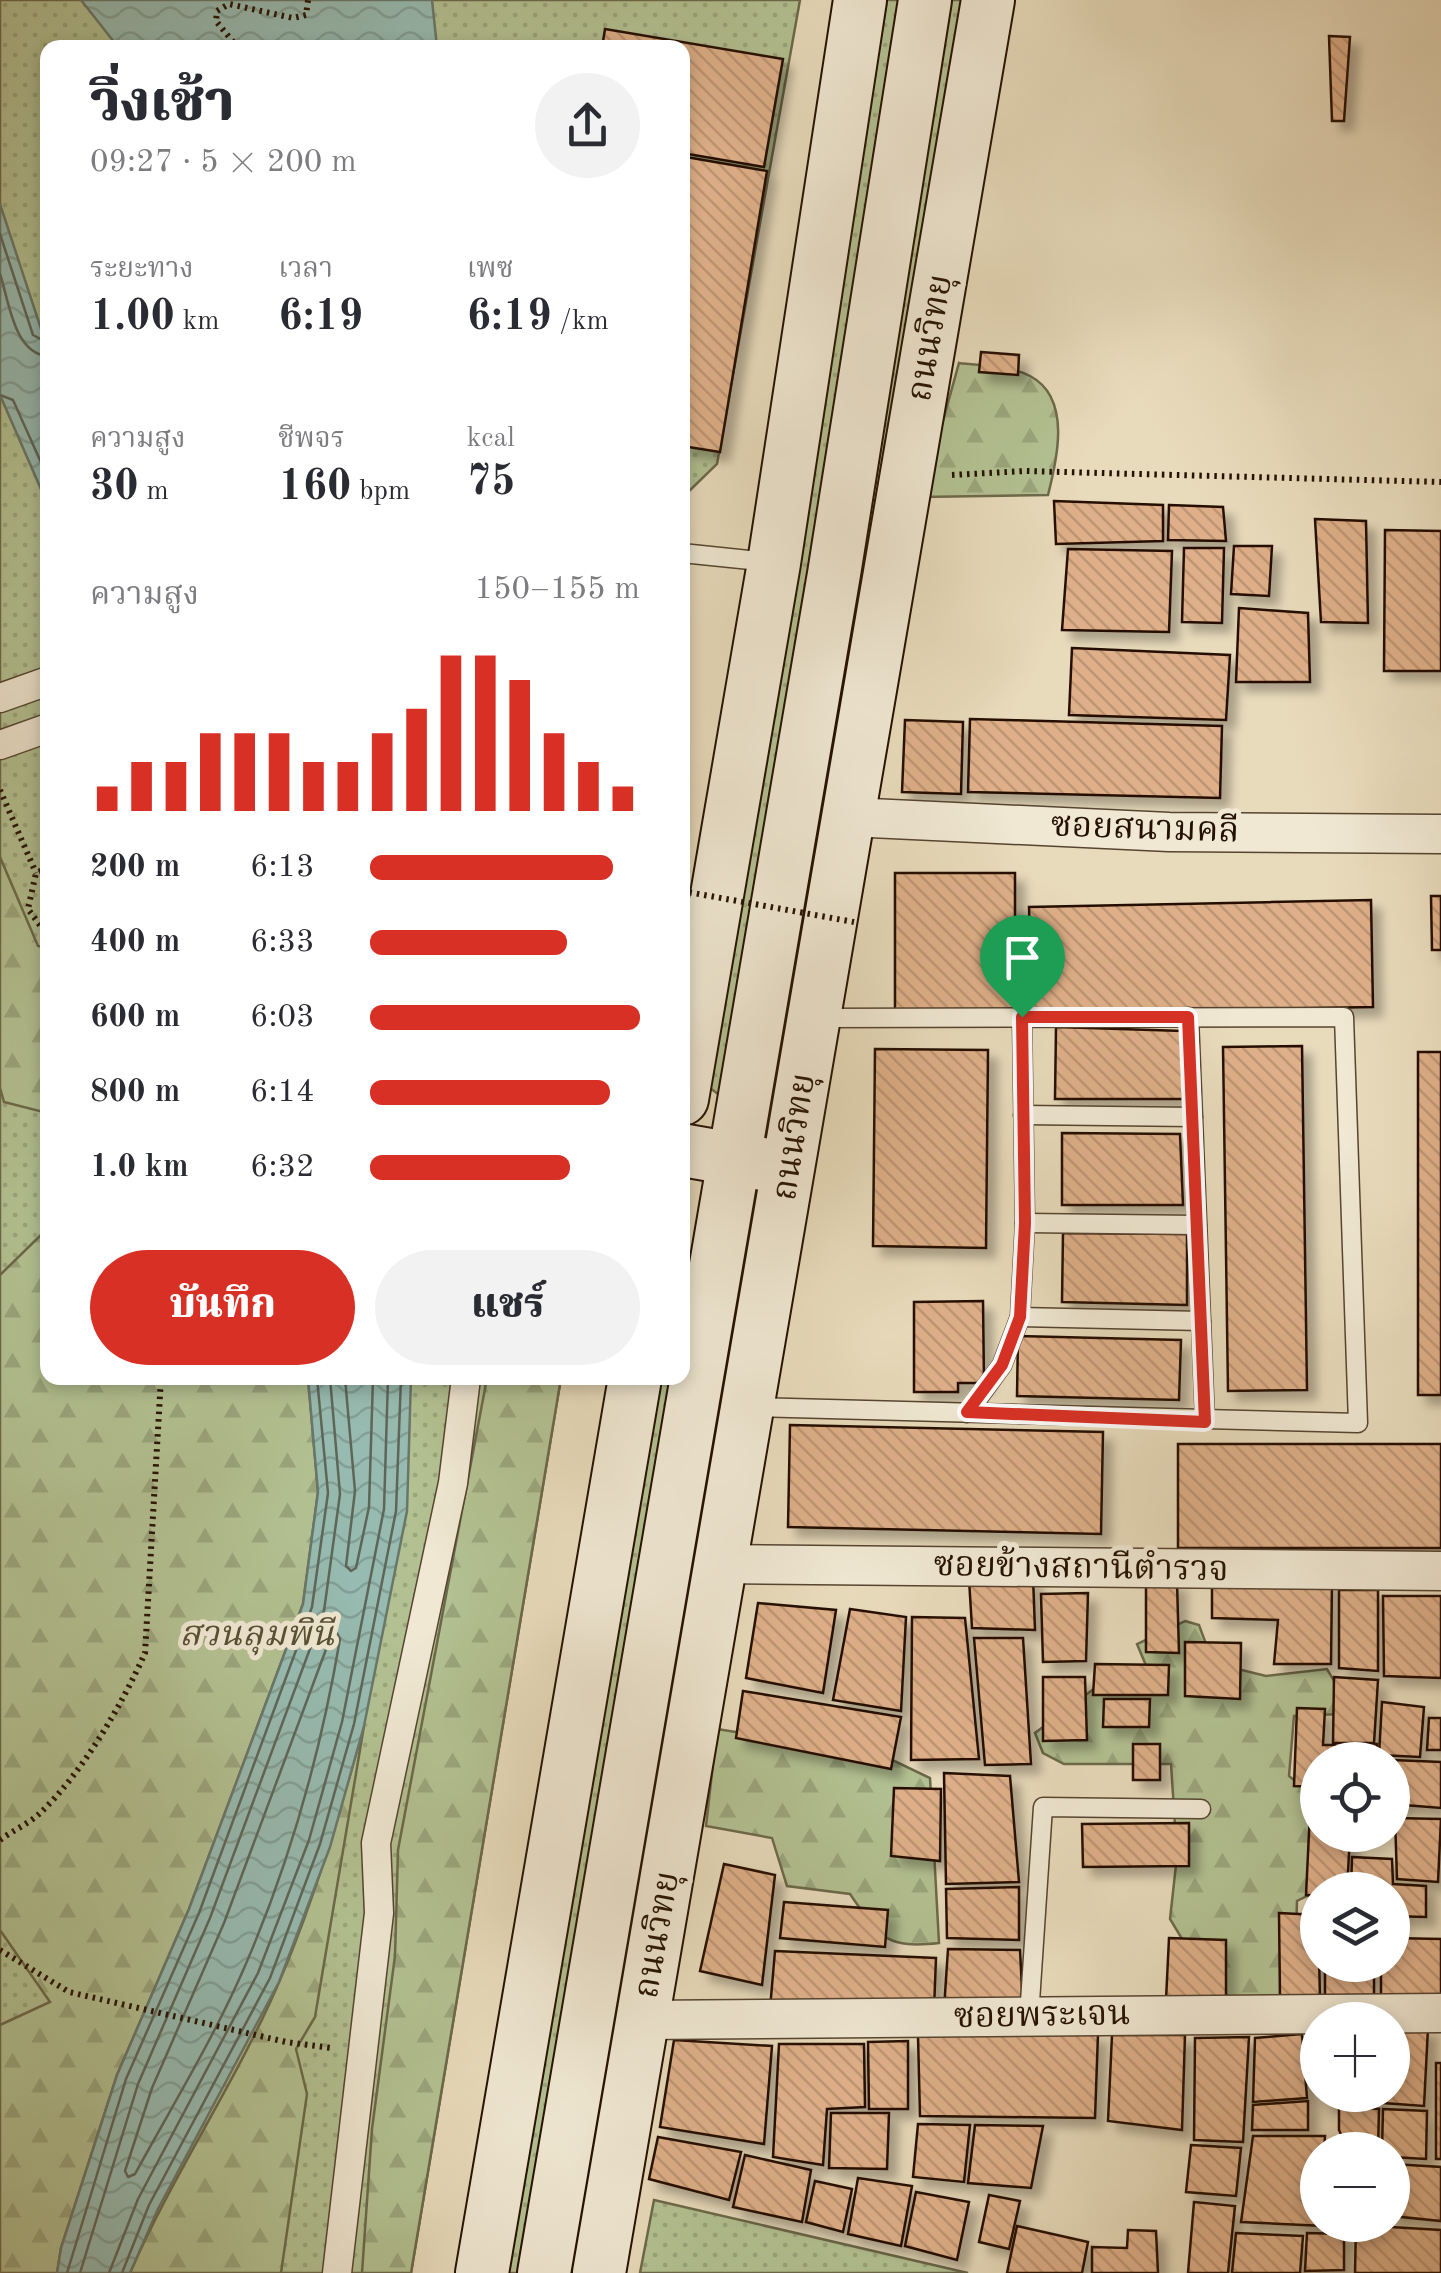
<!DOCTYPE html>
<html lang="th">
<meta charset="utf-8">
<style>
:root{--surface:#fff;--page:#f2f2f3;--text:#2b2b33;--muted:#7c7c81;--accent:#d93025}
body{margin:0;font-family:"Old Standard TT","Noto Serif Thai",serif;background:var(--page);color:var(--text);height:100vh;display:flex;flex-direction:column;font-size:38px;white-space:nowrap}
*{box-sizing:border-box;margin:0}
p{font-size:32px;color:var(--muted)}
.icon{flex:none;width:55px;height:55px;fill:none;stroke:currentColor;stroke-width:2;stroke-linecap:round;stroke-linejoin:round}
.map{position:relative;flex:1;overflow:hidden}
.panel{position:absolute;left:40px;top:40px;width:650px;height:1345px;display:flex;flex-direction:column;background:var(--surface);border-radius:20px;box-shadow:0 5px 15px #0003}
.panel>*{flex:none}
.buttons{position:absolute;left:1300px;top:1742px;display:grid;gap:20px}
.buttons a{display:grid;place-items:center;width:110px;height:110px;border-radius:50%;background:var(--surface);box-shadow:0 5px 15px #0003;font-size:50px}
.pin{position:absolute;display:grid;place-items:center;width:85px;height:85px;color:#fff;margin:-102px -42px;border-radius:50% 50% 50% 0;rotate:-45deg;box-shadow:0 0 10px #0007}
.pin .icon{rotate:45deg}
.round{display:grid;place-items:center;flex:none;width:105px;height:105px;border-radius:52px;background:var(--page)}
.summary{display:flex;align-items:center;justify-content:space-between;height:170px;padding:0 50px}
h1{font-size:55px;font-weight:800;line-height:75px}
.stats{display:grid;grid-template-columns:repeat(3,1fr);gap:15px;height:170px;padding:10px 50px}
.stats div{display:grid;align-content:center}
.stats b{font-size:42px;font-weight:800}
.stats small{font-size:28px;font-weight:400}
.stats p{font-size:28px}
.chart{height:280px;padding:20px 50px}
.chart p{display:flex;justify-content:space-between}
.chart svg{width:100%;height:180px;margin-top:10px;stroke:var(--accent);stroke-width:6}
.action{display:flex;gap:20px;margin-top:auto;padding:20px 50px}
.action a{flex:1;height:115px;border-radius:60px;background:var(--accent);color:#fff;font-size:40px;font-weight:800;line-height:115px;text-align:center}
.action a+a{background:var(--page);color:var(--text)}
ul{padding:0 50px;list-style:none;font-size:32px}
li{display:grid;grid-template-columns:160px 120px 1fr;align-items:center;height:75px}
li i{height:25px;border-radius:12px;background:var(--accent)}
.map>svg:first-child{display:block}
.green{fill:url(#green-dots);stroke:#6c694a;stroke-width:2.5}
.forest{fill:url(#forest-firs);stroke:#6c694a;stroke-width:2.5}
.water{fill:url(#water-waves);stroke:#69776b;stroke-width:2.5}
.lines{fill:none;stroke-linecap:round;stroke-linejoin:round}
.shore{stroke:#5e6659;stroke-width:2.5}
.building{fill:url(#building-back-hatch);stroke:#251101;stroke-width:2.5;filter:url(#shadow)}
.service-casing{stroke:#564430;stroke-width:21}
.pedestrian-casing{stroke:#564430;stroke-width:31}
.minor-casing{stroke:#564430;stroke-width:41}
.secondary-casing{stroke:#251101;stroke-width:56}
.path{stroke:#251101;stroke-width:6;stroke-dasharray:2.5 5;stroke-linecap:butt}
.service{stroke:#f0e8d3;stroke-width:18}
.pedestrian{stroke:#f0e8d3;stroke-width:28}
.minor{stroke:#f0e8d3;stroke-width:38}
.secondary{stroke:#f0e8d3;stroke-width:52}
.path-bridge{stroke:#251101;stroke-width:6;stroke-dasharray:2.5 5;stroke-linecap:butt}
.route-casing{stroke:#fff;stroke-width:20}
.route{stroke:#d93025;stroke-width:12}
.labels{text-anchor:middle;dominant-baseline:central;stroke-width:10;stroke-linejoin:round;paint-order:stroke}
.street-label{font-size:35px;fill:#251101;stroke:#f0e8d3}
.park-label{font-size:35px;font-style:italic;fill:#574f34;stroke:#f0e8d3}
</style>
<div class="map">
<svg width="1441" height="2273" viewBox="0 0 1441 2273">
<defs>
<pattern id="green-dots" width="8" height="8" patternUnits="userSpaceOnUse" patternTransform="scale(2.5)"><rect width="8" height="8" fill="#b3c192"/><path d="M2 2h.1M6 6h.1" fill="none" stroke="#9aa57c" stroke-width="1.8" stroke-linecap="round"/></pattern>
<pattern id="forest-firs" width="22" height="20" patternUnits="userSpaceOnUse" patternTransform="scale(2.5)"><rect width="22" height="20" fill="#b3c192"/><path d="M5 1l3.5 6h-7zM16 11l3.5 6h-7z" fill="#9aa57c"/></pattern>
<pattern id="water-waves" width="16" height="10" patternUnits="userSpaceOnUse" patternTransform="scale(2.5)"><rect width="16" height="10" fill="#97bbb1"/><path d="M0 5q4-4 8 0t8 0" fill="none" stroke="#82a096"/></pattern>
<pattern id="building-back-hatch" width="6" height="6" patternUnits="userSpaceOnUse" patternTransform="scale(2.5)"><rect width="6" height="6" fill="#deaf88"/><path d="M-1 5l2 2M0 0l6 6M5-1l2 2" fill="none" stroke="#be9674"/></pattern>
<filter id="shadow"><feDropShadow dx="9" dy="9" stdDeviation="5" flood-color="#0004"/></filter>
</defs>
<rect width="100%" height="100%" fill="#e8dbbb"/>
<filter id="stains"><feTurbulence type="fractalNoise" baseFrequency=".002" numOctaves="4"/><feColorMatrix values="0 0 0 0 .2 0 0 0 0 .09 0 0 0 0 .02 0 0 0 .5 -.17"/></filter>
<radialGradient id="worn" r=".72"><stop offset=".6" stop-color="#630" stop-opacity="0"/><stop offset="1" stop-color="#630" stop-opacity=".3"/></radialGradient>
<g class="green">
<path d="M0 0H800L717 464 683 497 682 48H48V1378H561L411 2273H0Z"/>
<path d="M887 0H910L727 1089 718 1094 710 1088Z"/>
<path d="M949 0H968L885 483 875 484 869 480Z"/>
<path d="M660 1378H671L529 2273H508Z"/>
<path d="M654 2200 968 2273H640Z"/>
</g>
<g class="forest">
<path d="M959 363C982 366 1009 365 1030 376 1072 398 1057 460 1048 495L922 497Z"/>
<path d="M0 857 38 946 47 948V1113L4 1102 0 1088Z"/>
<path d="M47 1229 48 1378H308L318 1492 303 1604 189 1909 117 2075 61 2248 57 2273H0V2025L50 2002 0 1930V1275Z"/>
<path d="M487 1378H561L411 2273H362L372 2129 395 1956 398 1850Z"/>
<path d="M1185 1621 1199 1625 1213 1663 1266 1676 1327 1669 1346 1701 1341 1714 1294 1716 1289 1776 1317 1799V1891L1297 1901 1295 1967 1276 2007 1237 2004 1202 1972 1170 1919 1177 1856 1171 1764H1064L1043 1753 1035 1733 1115 1673 1150 1675 1137 1644Z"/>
<path d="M364 1726 315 2017 296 2049 307 2094 281 2273H130C174 2172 237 2081 280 1980 315 1898 340 1812 364 1726Z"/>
<path d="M717 1729 882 1755 930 1778 939 1943C885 1949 880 1937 850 1894L787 1886 772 1838 706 1826Z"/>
</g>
<g class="water">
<path d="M81 0H432L437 47H118Z"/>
<path d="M0 204 47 347V503L0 395Z"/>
<path d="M308 1378H411L407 1511 364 1726 330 1847 279 1982 158 2209 130 2273H57L61 2248 117 2075 189 1909 303 1604 318 1492Z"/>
</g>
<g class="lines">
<g class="shore">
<path d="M0 234 33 335 48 343"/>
<path d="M0 274C9 301 14 354 48 356"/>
<path d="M0 395 13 400 48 478"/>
<path d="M345 1378 355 1491 346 1566 351 1571 356 1568 369 1507 373 1378"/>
<path d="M337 1633 340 1639C321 1751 290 1862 245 1966 214 2038 172 2106 135 2174L128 2177 125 2171 152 2088 224 1923 331 1636Z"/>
<path d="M67 2273 126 2079 199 1913 312 1607 328 1493 317 1378"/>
<path d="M80 2273 138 2084 210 1918 324 1611 340 1494 330 1378"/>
<path d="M109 2273 138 2199 258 1973 309 1840 342 1722 384 1509 388 1378"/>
<path d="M122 2273 149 2205 270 1978 320 1844 354 1724 396 1511 401 1378"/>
</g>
</g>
<g class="building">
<path d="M605 29 783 59 764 167 682 153V48H602Z"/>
<path d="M1329 36 1350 37 1344 121H1332Z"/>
<path d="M686 157 767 171 720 452 682 446Z"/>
<path d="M981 352 1019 355 1018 375 979 372Z"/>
<path d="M1054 501 1163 505V541L1056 544Z"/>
<path d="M1169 505 1223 507 1226 541 1168 540Z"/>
<path d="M1315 519 1366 521 1368 623 1321 622Z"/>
<path d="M1385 530 1441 531V671H1384Z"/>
<path d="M1234 546H1272L1269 596 1231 594Z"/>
<path d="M1184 548H1224L1222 623 1182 622Z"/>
<path d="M1068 549 1172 551 1169 632 1062 630Z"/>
<path d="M1239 608 1308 613 1310 682H1236Z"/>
<path d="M1072 648 1230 655 1226 720 1069 715Z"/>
<path d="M970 719 1222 726 1220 798 968 792Z"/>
<path d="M905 720 963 722 961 794 902 792Z"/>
<rect x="895" y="873" width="120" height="138"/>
<path d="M1431 896H1441V950H1432Z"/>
<path d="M1371 900 1373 1007 1032 1013 1029 907Z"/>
<path d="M1056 1027 1183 1031V1099H1055Z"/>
<path d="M1302 1046 1307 1390 1228 1391 1223 1047Z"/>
<path d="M875 1049 988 1050 986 1248 873 1246Z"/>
<rect x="1418" y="1052" width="23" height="343"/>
<path d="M1062 1133 1180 1134 1183 1205H1062Z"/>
<path d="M1063 1233 1187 1234V1305L1062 1302Z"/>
<path d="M983 1301 984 1383H958V1392H914V1302Z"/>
<path d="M1018 1336 1181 1340 1179 1400 1017 1396Z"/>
<path d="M790 1425 1103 1432 1101 1534 788 1527Z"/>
<rect x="1178" y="1444" width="263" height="104"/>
<path d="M1033 1577 1035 1630 972 1628 969 1579Z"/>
<path d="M1212 1579H1332L1331 1664H1274L1278 1620 1212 1618Z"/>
<path d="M1146 1580 1177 1582 1179 1653 1146 1652Z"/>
<path d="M1339 1590H1378V1671L1339 1668Z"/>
<path d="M1088 1593 1086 1661 1043 1662 1041 1594Z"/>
<path d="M1383 1596H1441V1678L1384 1676Z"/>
<path d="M758 1603 836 1610 823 1693 746 1678Z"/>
<path d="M850 1609 906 1617 901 1711 833 1700Z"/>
<path d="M912 1617 965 1618 979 1759 911 1760Z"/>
<path d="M974 1638H1023L1031 1764 985 1765Z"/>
<path d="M1185 1642 1241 1643 1240 1699 1185 1696Z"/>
<path d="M1095 1664 1169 1665 1168 1695H1093Z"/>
<path d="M1043 1677H1085L1087 1740 1043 1741Z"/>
<path d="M1334 1677 1378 1680 1374 1743H1333Z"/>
<path d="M743 1691 901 1717 891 1769 736 1738Z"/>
<path d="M1104 1699H1150L1149 1727H1103Z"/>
<path d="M1382 1702 1424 1707 1420 1757 1379 1755Z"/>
<path d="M1297 1708 1325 1709 1323 1745H1337V1760H1318V1787L1294 1786Z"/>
<path d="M1429 1718H1441V1750H1427Z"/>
<rect x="1133" y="1744" width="27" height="36"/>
<rect x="1339" y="1744" width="38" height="16"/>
<path d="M1392 1760 1441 1762V1808L1392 1804Z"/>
<path d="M944 1773 1010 1776 1019 1882 946 1884Z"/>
<path d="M894 1788 941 1789 940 1861 891 1856Z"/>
<path d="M1310 1812H1318V1835H1350L1347 1890H1318V1896L1306 1895Z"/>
<path d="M1395 1818 1441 1819 1438 1882 1397 1879Z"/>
<path d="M1189 1823V1866L1083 1867 1082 1824Z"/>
<path d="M1352 1857 1392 1859 1393 1884 1426 1886V1917L1392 1916V1890H1351Z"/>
<path d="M724 1864 775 1875 762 1985 700 1971Z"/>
<path d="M1019 1887V1940L947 1938 946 1889Z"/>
<path d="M784 1902 888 1910 885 1947 780 1938Z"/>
<path d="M1279 1913 1318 1915 1320 1998H1280Z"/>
<path d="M1169 1938 1226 1940V2000H1166Z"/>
<path d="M1392 1938 1441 1939V2000H1381V1965H1392Z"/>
<path d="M948 1949 1020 1950 1023 2009H944Z"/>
<path d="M775 1951 936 1958 934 2009H770Z"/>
<path d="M1325 1965H1374V1998L1325 1996Z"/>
<path d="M1392 2028H1428L1424 2106 1383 2103 1384 2095H1392Z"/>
<path d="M1098 2034 1095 2118 920 2116 918 2036Z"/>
<path d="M1302 2034 1307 2098 1253 2102 1255 2038Z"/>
<path d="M1112 2035H1185L1182 2130 1108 2121Z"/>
<path d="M1249 2037 1243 2142 1194 2140 1195 2038Z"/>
<path d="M674 2040 772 2046 764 2144 660 2127Z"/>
<path d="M908 2041V2109H869L868 2042Z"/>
<path d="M779 2044H864L865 2107 827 2109 823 2165 773 2157Z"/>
<rect x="1436" y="2063" width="5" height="96"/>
<path d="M1325 2095H1381V2104L1325 2101Z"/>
<path d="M1308 2101V2130H1252L1253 2105Z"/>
<path d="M1339 2106 1379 2109 1378 2150H1348L1339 2130Z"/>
<path d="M1383 2109 1427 2111 1426 2159 1392 2157V2150H1382Z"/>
<path d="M831 2113H889L887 2169 829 2168Z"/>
<path d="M918 2124 970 2125 964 2182 913 2177Z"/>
<path d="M975 2125 1043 2126 1031 2188 968 2183Z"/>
<path d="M1253 2136H1325L1324 2150H1318V2225L1346 2227 1241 2222Z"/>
<path d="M658 2137 741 2152 729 2200 649 2179Z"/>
<path d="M1191 2145 1241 2148 1236 2196 1186 2192Z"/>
<path d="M745 2155 811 2170 802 2222 733 2207Z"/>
<path d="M1392 2164 1441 2167V2221L1392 2216Z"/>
<path d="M858 2178 912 2186 901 2246 848 2234Z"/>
<path d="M815 2181 852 2189 843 2232 806 2222Z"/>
<path d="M916 2192 969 2202 957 2260 905 2246Z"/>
<path d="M989 2195 1020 2201 1009 2249 979 2242Z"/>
<path d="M1194 2202 1235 2206 1228 2273H1188Z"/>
<path d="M1356 2225 1441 2230V2273H1355Z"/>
<path d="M1017 2226 1088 2242 1082 2273H1007Z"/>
<path d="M1128 2230 1156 2231 1158 2273H1092V2247L1127 2248Z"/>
<path d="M1236 2233 1303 2236 1300 2273H1232Z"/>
<path d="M1307 2233 1344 2234V2270L1305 2271Z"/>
</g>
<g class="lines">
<g class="service-casing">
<g id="service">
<path d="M682 553 769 562"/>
<path d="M1189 1017 1205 1421"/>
<path d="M1023 1115 1193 1117"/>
<path d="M1025 1223 1197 1225"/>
<path d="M1020 1317 1201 1321"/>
<path d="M750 1407 1358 1423 1344 1017 820 1018"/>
<path d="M967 1413 1002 1365 1020 1317 1025 1223 1022 1017"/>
<path d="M1029 2017 1043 1807 1201 1809"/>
</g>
</g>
<g class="pedestrian-casing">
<g id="pedestrian">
<path d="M0 698 48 681"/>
<path d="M0 745 48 728"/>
<path d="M337 2273 379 1913 376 1843 453 1483 466 1378"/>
</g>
</g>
<g class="minor-casing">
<g id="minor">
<path d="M849 817 1169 832 1441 834"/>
<path d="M721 1564 1441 1571"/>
<path d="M643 2020 1441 2013"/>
</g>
</g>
<g class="secondary-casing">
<g id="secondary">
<path d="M682 1099 774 563 860 0"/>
<path d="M682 1150 768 1165"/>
<path d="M482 2273 635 1378"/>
<path d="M544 2273 834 574 925 0"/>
<path d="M599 2273 988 0"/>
</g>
</g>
<g class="path">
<path d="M238 48 216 21 217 11 229 4 293 18 306 15 308 0"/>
<path d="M952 475 1025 471 1441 482"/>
<path d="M0 790 36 873"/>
<path d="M48 868 36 873 28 909 48 936"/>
<path d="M0 1840C12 1831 28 1824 39 1814 81 1775 122 1705 145 1653L161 1378"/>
<path d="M0 1950 69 1992 286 2042 331 2048"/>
</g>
<use href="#service" class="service"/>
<use href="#pedestrian" class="pedestrian"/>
<use href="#minor" class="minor"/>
<use href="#secondary" class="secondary"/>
<path class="path-bridge" d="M682 891 854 922"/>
</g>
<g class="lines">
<g class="route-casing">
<path id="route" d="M1022 1017H1188L1205 1422 967 1412 1002 1365 1020 1317 1025 1223Z"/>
</g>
<use href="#route" class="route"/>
</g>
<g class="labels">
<g class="street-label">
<text transform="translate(931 338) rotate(-80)">ถนนวิทยุ</text>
<text transform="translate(1145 829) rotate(2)">ซอยสนามคลี</text>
<text transform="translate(795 1137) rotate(-81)">ถนนวิทยุ</text>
<text transform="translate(1081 1568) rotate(1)">ซอยข้างสถานีตำรวจ</text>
<text transform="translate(658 1935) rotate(-80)">ถนนวิทยุ</text>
<text transform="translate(1042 2016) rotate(-1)">ซอยพระเจน</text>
</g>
<g class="park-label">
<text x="257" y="1635">สวนลุมพินี</text>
</g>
</g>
<rect width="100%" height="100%" filter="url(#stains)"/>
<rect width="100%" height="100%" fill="url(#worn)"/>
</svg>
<div class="buttons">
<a><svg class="icon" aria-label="locate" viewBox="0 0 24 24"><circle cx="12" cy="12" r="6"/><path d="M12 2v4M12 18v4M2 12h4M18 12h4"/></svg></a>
<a><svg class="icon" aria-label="layers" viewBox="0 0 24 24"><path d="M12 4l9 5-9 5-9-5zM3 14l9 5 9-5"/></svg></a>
<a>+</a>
<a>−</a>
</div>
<div class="pin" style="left:1022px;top:1017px;background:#1e9e55"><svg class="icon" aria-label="arrive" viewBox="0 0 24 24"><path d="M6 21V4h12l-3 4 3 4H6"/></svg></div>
<section class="panel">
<div class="summary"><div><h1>วิ่งเช้า</h1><p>09:27 · 5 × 200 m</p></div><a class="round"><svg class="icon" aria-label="share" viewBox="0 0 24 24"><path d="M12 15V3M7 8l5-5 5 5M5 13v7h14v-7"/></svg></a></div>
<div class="stats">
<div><p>ระยะทาง</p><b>1.00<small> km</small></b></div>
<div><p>เวลา</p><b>6:19</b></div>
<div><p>เพซ</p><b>6:19<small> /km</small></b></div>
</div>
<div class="stats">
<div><p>ความสูง</p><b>30<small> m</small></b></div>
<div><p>ชีพจร</p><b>160<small> bpm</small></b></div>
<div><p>kcal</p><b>75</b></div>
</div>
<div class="chart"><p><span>ความสูง</span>150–155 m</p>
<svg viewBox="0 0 160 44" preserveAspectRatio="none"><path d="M5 44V38M15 44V32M25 44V32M35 44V25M45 44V25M55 44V25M65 44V32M75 44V32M85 44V25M95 44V19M105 44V6M115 44V6M125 44V12M135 44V25M145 44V32M155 44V38"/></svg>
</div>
<ul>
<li><b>200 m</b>6:13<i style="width:90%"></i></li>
<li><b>400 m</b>6:33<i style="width:73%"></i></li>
<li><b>600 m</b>6:03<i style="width:100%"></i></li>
<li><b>800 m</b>6:14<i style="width:89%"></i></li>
<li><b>1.0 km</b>6:32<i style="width:74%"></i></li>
</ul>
<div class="action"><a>บันทึก</a><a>แชร์</a></div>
</section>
</div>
